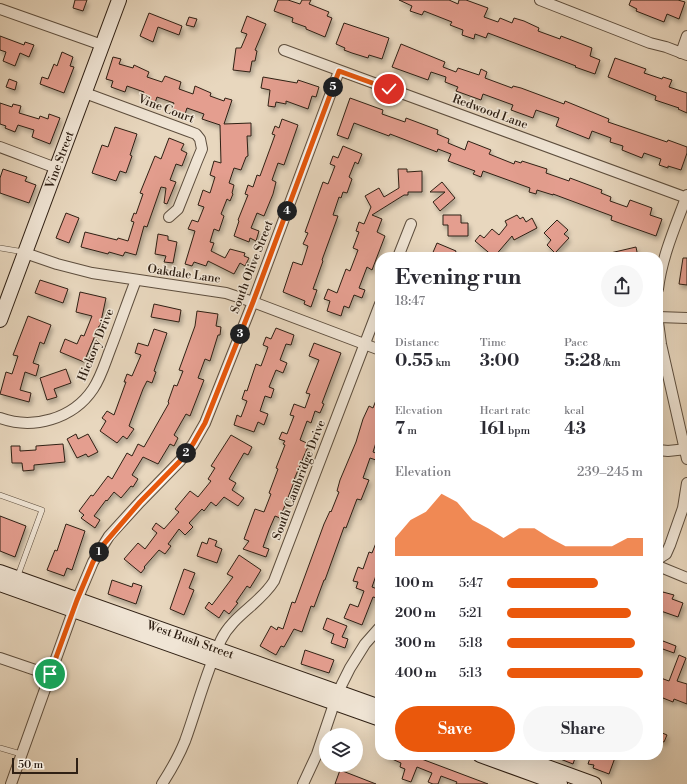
<!DOCTYPE html>
<meta charset="utf-8">
<style>
:root{--surface:#fff;--page:#f7f7f7;--text:#2b2b33;--muted:#7c7c81;--accent:#ea580c}
body{margin:0;font-family:"Libre Bodoni",serif;background:var(--page);color:var(--text);height:100vh;display:flex;flex-direction:column;font-size:15px;white-space:nowrap}
*{box-sizing:border-box;margin:0}
p{font-size:13px;color:var(--muted)}
.icon{flex:none;width:22px;height:22px;fill:none;stroke:currentColor;stroke-width:2;stroke-linecap:round;stroke-linejoin:round}
.map{position:relative;flex:1;overflow:hidden}
.sheet{position:absolute;left:375px;top:252px;width:288px;height:508px;display:flex;flex-direction:column;background:var(--surface);border-radius:16px;box-shadow:0 4px 16px #0002}
.sheet>*{flex:none}
.controls{position:absolute;left:319px;top:728px;display:grid;gap:8px}
.controls a{display:grid;place-items:center;width:44px;height:44px;border-radius:50%;background:var(--surface);box-shadow:0 4px 16px #0002;font-size:20px}
.scale{position:absolute;left:12px;bottom:10px;width:66px;box-sizing:border-box;padding-left:4px;border:2px solid #2f2014;border-top:0;font-size:11px;line-height:14px;white-space:nowrap;color:#2f2014;-webkit-text-stroke:3px #f0e5d5;paint-order:stroke}
.pin{position:absolute;display:grid;place-items:center;width:34px;height:34px;color:#fff;margin:-17px;border:2px solid #fff;border-radius:50%;box-shadow:0 1px 4px #0007}
.km{position:absolute;width:20px;height:20px;margin:-10px;border-radius:50%;background:#222;color:#fff;font-size:11px;line-height:20px;text-align:center}
.round{display:grid;place-items:center;flex:none;width:42px;height:42px;border-radius:21px;background:var(--page)}
.overview{display:flex;align-items:center;justify-content:space-between;height:68px;padding:0 20px}
h1{font-size:22px;font-weight:700;line-height:30px}
.stats{display:grid;grid-template-columns:repeat(3,1fr);gap:6px;height:68px;padding:4px 20px}
.stats div{display:grid;align-content:center}
.stats b{font-size:17px;font-weight:700}
.stats small{font-size:11px;font-weight:400}
.stats p{font-size:11px}
.chart{height:112px;padding:8px 20px}
.chart p{display:flex;justify-content:space-between}
.chart svg{width:100%;height:72px;margin-top:4px;fill:var(--accent);opacity:.7}
.primary-button{display:flex;gap:8px;margin-top:auto;padding:8px 20px}
.primary-button a{flex:1;height:46px;border-radius:24px;background:var(--accent);color:#fff;font-size:16px;font-weight:700;line-height:46px;text-align:center}
.primary-button a+a{background:var(--page);color:var(--text)}
ul{padding:0 20px;list-style:none;font-size:13px}
li{display:grid;grid-template-columns:64px 48px 1fr;align-items:center;height:30px}
li i{height:10px;border-radius:5px;background:var(--accent)}
.map>svg:first-child{display:block}
.building{fill:#e49e8f;stroke:#2f2014;filter:url(#shadow)}
.lines{fill:none;stroke-linecap:round;stroke-linejoin:round}
.lane-casing{stroke:#5d4e3e;stroke-width:6}
.street-casing{stroke:#5d4e3e;stroke-width:12}
.secondary-casing{stroke:#2f2014;stroke-width:16}
.lane{stroke:#f0e5d5;stroke-width:5}
.street{stroke:#f0e5d5;stroke-width:10}
.secondary{stroke:#f0e5d5;stroke-width:14}
.route-casing{stroke:#fff;stroke-width:8}
.route{stroke:#ea580c;stroke-width:5}
.labels{text-anchor:middle;dominant-baseline:central;stroke-width:3;stroke-linejoin:round;paint-order:stroke}
.street-label{font-size:12px;fill:#2f2014;stroke:#f0e5d5}
</style>
<div class="map">
<svg width="687" height="784" viewBox="0 0 687 784">
<defs>
<filter id="shadow"><feDropShadow dx="2" dy="3.5" stdDeviation="2" flood-color="#0004"/></filter>
</defs>
<rect width="100%" height="100%" fill="#e8d7be"/>
<filter id="stains"><feTurbulence type="fractalNoise" baseFrequency=".005" numOctaves="4"/><feColorMatrix values="0 0 0 0 .2 0 0 0 0 .09 0 0 0 0 .02 0 0 0 .5 -.17"/></filter>
<radialGradient id="worn" r=".72"><stop offset=".6" stop-color="#630" stop-opacity="0"/><stop offset="1" stop-color="#630" stop-opacity=".3"/></radialGradient>
<g class="building">
<path d="M75 0H87L83 11 73 8Z"/>
<path d="M278 0H288L300 4 302 0H311L309 4 329 12 327 16 332 18 325 37 306 29V27L292 22 293 18 274 11Z"/>
<path d="M399 0H449L458 4 459 0H466L488 8 484 17 498 22 500 18 512 23 514 18 524 21 539 28 538 31 560 39 561 36 592 48 590 56 600 60 595 74 575 67 576 66 488 33 486 38 475 34 474 39 462 35 463 30 450 25 452 22 424 11 422 15 410 11 412 6Z"/>
<path d="M631 0H678L685 2 679 19 667 14 664 22 636 11 637 9 629 5Z"/>
<path d="M149 13 182 26 179 35 158 27 153 42 140 36Z"/>
<path d="M247 16 266 24 255 50 257 51 255 61H252L250 72 233 70 236 48H241L247 34 241 32Z"/>
<path d="M189 17 197 19 194 27 186 25Z"/>
<path d="M344 23 389 38 382 59 369 55 368 58 352 53 344 50 345 48 336 44Z"/>
<path d="M0 36 24 45 25 42 34 45 29 57 20 53 15 66 3 61 6 52 0 50Z"/>
<path d="M401 44 445 62 443 67 456 72 458 68 479 75 481 69 487 72 485 78 512 88 513 86 521 88 564 104 565 101 609 119 608 122 667 142 668 140 687 147V153L681 170 668 166V168L659 165 661 159 644 153 642 158 622 150 623 146 610 142 611 138 592 131 589 139 556 126 559 118 536 110 533 118 511 110 513 105 483 94 481 100 456 91 458 87 445 82 446 77 431 72 428 80 392 67Z"/>
<path d="M62 52 73 57 70 66 74 67 64 93 40 84 42 77 48 79 54 64 57 66Z"/>
<path d="M113 57 121 59 119 64 133 68 134 65 149 72 147 77 162 82 165 76 181 82 179 89 193 94 195 86 211 93 210 96 224 101 225 98 232 100 224 124 251 123V136H247L248 156 246 157 241 170 234 168 229 183 234 185 232 193 233 194 230 201 227 199 221 214 224 216 219 231 214 229 210 242 214 243 211 251 225 258 230 249 245 253 244 256 249 258 245 266 240 263 234 274 208 261 206 266 194 262 192 266 185 264 195 231 188 229 192 220 198 222 204 207 198 205 203 190 210 193 215 177 210 175 214 161 221 163 220 125 202 119 204 114 187 108 185 114 172 109 174 103 157 97 155 103 142 98 144 92 127 86 125 92 111 87 113 81 106 79Z"/>
<path d="M615 58 646 69 644 73 662 79 663 77 672 80 669 87 687 93V113L678 109 679 108 655 100 656 96 608 77Z"/>
<path d="M263 77 297 83 298 80 319 87 316 97 312 96 308 109 286 101V104L276 102 275 107 268 106 270 90 261 88Z"/>
<path d="M9 79 17 82 15 90 6 87Z"/>
<path d="M350 98 383 110 382 114 405 122 406 118 438 130 437 134 449 139 448 143 465 150 468 141 491 150 489 154 514 164 515 161 521 163 522 161 547 169 546 173 569 181 570 178 602 190 601 193 611 197 610 201 627 207 630 200 652 208 650 215 662 219 656 236 611 220 612 216 553 194V195L537 190 536 194 529 192 530 188 483 171 481 177 473 174 475 171 448 161 451 154 438 149 437 152 390 134 389 136 354 123 348 139 337 135Z"/>
<path d="M0 103 12 107 13 104 21 106 19 113 39 119 40 116 48 119 49 114 60 118 50 144 32 137 34 130 18 125 15 132 5 128 6 126 0 124Z"/>
<path d="M282 119 298 125 284 165 278 163 272 180 276 182 273 194 264 216 257 213 251 228 259 231 256 241 250 238 249 242 234 236 239 221 238 220 248 195 245 194 248 185 253 187 257 175 260 176 275 135 272 134 275 126 279 128Z"/>
<path d="M115 127 137 134 130 155 132 156 126 173 120 171 116 181 92 173 102 145 108 147Z"/>
<path d="M169 138 184 144 181 150 187 153 182 166 176 164 170 180 176 182 167 204 164 203 166 188 161 187 147 227 144 226 136 255 125 252 123 256 109 252 108 254 81 247 85 232 117 240 118 238 128 241 134 222 131 221 134 213 136 214 143 194 140 193 155 156 161 159Z"/>
<path d="M343 146 362 154 358 164 355 162 349 177 352 179 347 193 343 192 341 198 339 197 333 215 338 216 322 260 323 261 313 289 317 290 311 307 304 304 305 301 283 292 293 262 302 265 308 246 303 244 308 233 305 232 323 182 328 184 335 166 330 164 333 156 338 158Z"/>
<path d="M3 169 27 177 25 181 36 185 29 203 0 193V178Z"/>
<path d="M398 169H407V172L422 171V192H408V195H404L372 215 382 219 377 232 385 236 372 270 367 267 359 288 365 290 362 298 354 295 349 308 344 306 341 316 327 311 330 301 324 299 328 289 337 293 346 269 350 271 358 250 353 248 359 232 356 231 359 222 364 224 371 207 365 196 379 188 384 197 399 188Z"/>
<path d="M442 182 455 198 440 211 433 202 445 192H430Z"/>
<path d="M66 213 79 218 69 243 56 238Z"/>
<path d="M443 215H461V223H468V236H448V225H443Z"/>
<path d="M517 215 520 219 523 217 526 222 532 218 537 228 514 240 512 236 494 257 475 241 480 235 484 238 492 229 499 235 507 225 505 221Z"/>
<path d="M557 220 568 230 564 234 569 238 555 253 547 245 551 240 544 233Z"/>
<path d="M158 234 168 236V240L177 242 173 263 164 262 166 256 155 254Z"/>
<path d="M437 243 456 251 454 257H431Z"/>
<path d="M636 247 638 257H606V254Z"/>
<path d="M683 258H687V285L679 284Z"/>
<path d="M40 280 68 289 63 303 35 293Z"/>
<path d="M80 292 106 298 100 326H99L84 362 60 352 65 339 77 344 81 335 84 336 92 316 76 312Z"/>
<path d="M154 304 181 310 179 322 151 317Z"/>
<path d="M197 311 218 314 216 326 221 327 220 335H218L210 361 205 359 198 378 204 380 190 416 186 414 174 435 178 438 174 446 170 444 158 464 143 457 132 475 138 479 133 487 131 486 121 498 114 492 107 501 106 500 94 516 100 520 95 528 81 518 84 515 79 511 91 495 93 496 108 476 112 479 127 453 132 456 138 444 144 447 169 403 168 402 174 385 177 386 183 371 179 370 195 326Z"/>
<path d="M28 316 51 325 44 344 40 342 33 363 39 365 36 376 25 372 20 390 31 393 29 402 0 394 6 372 12 374 18 356 13 355Z"/>
<path d="M276 328 294 335 291 345 286 344 280 360 287 363 283 373 276 370 269 387 274 389 271 398 265 396 260 411 268 414 264 425 258 422 254 432 234 425 237 415 241 417 247 401 242 399 245 390 247 391 256 364 261 366 268 347 263 345 266 337 271 339Z"/>
<path d="M154 329 167 333 154 371 156 372 152 383 147 381 143 389 129 426 134 429 127 439 123 436 117 443 100 431 106 421 102 418 107 411 114 415 126 382H124L127 374 132 376 141 355 135 353 138 343 148 346Z"/>
<path d="M314 343 341 353 322 403 324 404 320 413 315 411 311 423 307 421 300 440 309 444 293 482H294L280 518 275 516 269 530 263 547 269 549 266 557 243 549 249 541 244 539 255 509 264 512 271 494 269 493 278 469 276 468 285 445 283 444 285 441 279 439 282 432 287 434 294 416 290 415 294 404 305 408 310 394 306 393 319 360 309 356Z"/>
<path d="M66 369 71 383 54 389 57 397 47 400 40 378Z"/>
<path d="M380 390V430L373 452 378 454 376 460 370 458 363 478 369 480 361 500 357 499 346 528 344 527 325 580H324L314 607 311 606 302 632 294 629 284 647 281 646 276 655 260 646 271 626 277 630 278 627 283 629 292 602 295 603 324 524 330 511 331 512 339 492 337 491 340 480 356 442 363 419 369 406 373 408Z"/>
<path d="M76 434 78 439 88 434 98 452 88 457 86 454 77 458 67 439Z"/>
<path d="M231 435 252 447 248 455 244 453 229 479 236 483 232 490 244 498 238 506 224 497 216 506 211 502 204 511 202 509 189 523 193 527 185 535 179 529 168 544 171 546 165 554 159 550 144 567 145 568 141 573 124 559 138 543 145 549 157 533 152 529 156 523 164 529 179 512 175 509 190 491 198 497 211 481 208 479 215 468 211 466Z"/>
<path d="M63 444 65 462 34 465V470L23 471 22 463H12L11 446H20V451L36 450V446Z"/>
<path d="M0 516 26 526 15 557 0 551Z"/>
<path d="M66 524 85 531 72 570 67 568 64 576 47 570 55 550 57 551Z"/>
<path d="M380 533V564L372 587 380 590 377 598 373 597 362 625 344 618 350 604 358 607 364 591 356 588 358 582 353 581 358 567 363 569 369 552 372 553Z"/>
<path d="M209 538 217 541 215 546 222 549 217 563 197 556 202 542 207 544Z"/>
<path d="M239 555 261 570 250 588 247 586 236 602 238 603 229 614 224 610 219 618 205 608 209 602 212 605 233 577 227 574Z"/>
<path d="M184 569 195 573 189 588 194 590 184 615 170 609Z"/>
<path d="M112 580 132 587 133 583 142 586 136 604 108 594Z"/>
<path d="M663 592 674 595 672 599 683 603 678 617 658 610V593L662 594Z"/>
<path d="M327 618 347 626 342 637 348 639 345 648 331 643 334 634 323 629Z"/>
<path d="M663 641 676 646 674 653 660 648Z"/>
<path d="M305 650 334 660 329 673 301 664Z"/>
<path d="M679 655 686 658 677 681 687 684V704L674 699 673 702 658 696V677L669 681Z"/>
<path d="M660 732 667 735 664 742 658 740Z"/>
<path d="M383 755H411L488 784H456L457 782 441 776 438 784H433L428 782 432 773 417 767 411 782 402 779 405 769 400 767 401 763Z"/>
<path d="M550 755H576L573 764Z"/>
<path d="M591 755H616L609 774 593 768 594 765 588 764Z"/>
<path d="M340 770 376 784H335Z"/>
</g>
<g class="lines">
<g class="lane-casing">
<g id="lane">
<path d="M0 248 24 252"/>
<path d="M0 495 42 510 17 578"/>
<path d="M0 748 21 754"/>
</g>
</g>
<g class="street-casing">
<g id="street">
<path d="M540 0 650 43 666 47 687 55"/>
<path d="M0 9 102 45"/>
<path d="M284 50 687 198"/>
<path d="M681 53 687 36"/>
<path d="M85 93 188 131 196 134 200 139 202 149 197 161 178 209 169 217"/>
<path d="M0 147 56 168"/>
<path d="M25 253 57 264 92 273 226 293 253 302 380 350"/>
<path d="M398 257 411 224"/>
<path d="M658 289C662 256 676 225 687 195"/>
<path d="M658 317 687 318"/>
<path d="M658 322 661 344 687 459"/>
<path d="M0 418C33 430 73 419 93 389 101 377 105 363 110 350 119 327 127 303 136 280"/>
<path d="M658 450 668 451 687 449"/>
<path d="M658 559 666 554 670 545 683 508 687 483"/>
<path d="M658 566 687 578"/>
<path d="M0 658 50 675"/>
<path d="M11 784 77 600 93 562 109 536 140 502 180 461 193 444 205 423 253 302 339 71"/>
<path d="M162 784C171 770 179 756 185 741 197 708 206 672 221 640 233 615 260 604 274 581L380 304"/>
<path d="M303 784 317 754 338 692 350 668 365 644 380 627"/>
</g>
</g>
<g class="secondary-casing">
<g id="secondary">
<path id="s1" d="M0 320 119 0"/>
<path id="s2" d="M0 572 380 707"/>
<path d="M0 584 380 719"/>
<path d="M480 755 560 784"/>
<path d="M514 755 594 784"/>
</g>
</g>
<use href="#lane" class="lane"/>
<use href="#street" class="street"/>
<use href="#secondary" class="secondary"/>
</g>
<g class="lines">
<g class="route-casing">
<path id="route" d="M50 674 77 600 93 562 103 545 140 502 180 461 193 444 205 423 253 302 339 71 389 89"/>
</g>
<use href="#route" class="route"/>
</g>
<g class="labels">
<g class="street-label">
<text transform="translate(166 109) rotate(21)">Vine Court</text>
<text transform="translate(490 112) rotate(20)">Redwood Lane</text>
<text stroke="none"><textPath href="#s1" startOffset="171">Vine Street</textPath></text>
<text transform="translate(252 267) rotate(-69)">South Olive Street</text>
<text transform="translate(184 274) rotate(8)">Oakdale Lane</text>
<text transform="translate(96 345) rotate(-68)">Hickory Drive</text>
<text transform="translate(299 480) rotate(-69)">South Cambridge Drive</text>
<text stroke="none"><textPath href="#s2" startOffset="202">West Bush Street</textPath></text>
</g>
</g>
<rect width="100%" height="100%" filter="url(#stains)"/>
<rect width="100%" height="100%" fill="url(#worn)"/>
</svg>
<div class="controls">
<a><svg class="icon" aria-label="layers" viewBox="0 0 24 24"><path d="M12 4l9 5-9 5-9-5zM3 14l9 5 9-5"/></svg></a>
</div>
<div class="scale">50 m</div>
<div class="pin" style="left:50px;top:674px;background:#1e9e55"><svg class="icon" aria-label="arrive" viewBox="0 0 24 24"><path d="M6 21V4h12l-3 4 3 4H6"/></svg></div>
<div class="pin" style="left:389px;top:89px;background:#d93025"><svg class="icon" aria-label="check" viewBox="0 0 24 24"><path d="M5 12l5 5 9-10"/></svg></div>
<b class="km" style="left:99px;top:552px">1</b>
<b class="km" style="left:186px;top:453px">2</b>
<b class="km" style="left:240px;top:334px">3</b>
<b class="km" style="left:287px;top:211px">4</b>
<b class="km" style="left:333px;top:87px">5</b>
<section class="sheet">
<div class="overview"><div><h1>Evening run</h1><p>18:47</p></div><a class="round"><svg class="icon" aria-label="share" viewBox="0 0 24 24"><path d="M12 15V3M7 8l5-5 5 5M5 13v7h14v-7"/></svg></a></div>
<div class="stats">
<div><p>Distance</p><b>0.55<small> km</small></b></div>
<div><p>Time</p><b>3:00</b></div>
<div><p>Pace</p><b>5:28<small> /km</small></b></div>
</div>
<div class="stats">
<div><p>Elevation</p><b>7<small> m</small></b></div>
<div><p>Heart rate</p><b>161<small> bpm</small></b></div>
<div><p>kcal</p><b>43</b></div>
</div>
<div class="chart"><p><span>Elevation</span>239–245 m</p>
<svg viewBox="0 0 160 44" preserveAspectRatio="none"><path d="M0 44V33L10 22L20 17L30 6L40 11L50 22L60 27L70 33L80 27L90 27L100 33L110 38L120 38L130 38L140 38L150 33L160 33V44z"/></svg>
</div>
<ul>
<li><b>100 m</b>5:47<i style="width:67%"></i></li>
<li><b>200 m</b>5:21<i style="width:91%"></i></li>
<li><b>300 m</b>5:18<i style="width:94%"></i></li>
<li><b>400 m</b>5:13<i style="width:100%"></i></li>
</ul>
<div class="primary-button"><a>Save</a><a>Share</a></div>
</section>
</div>
